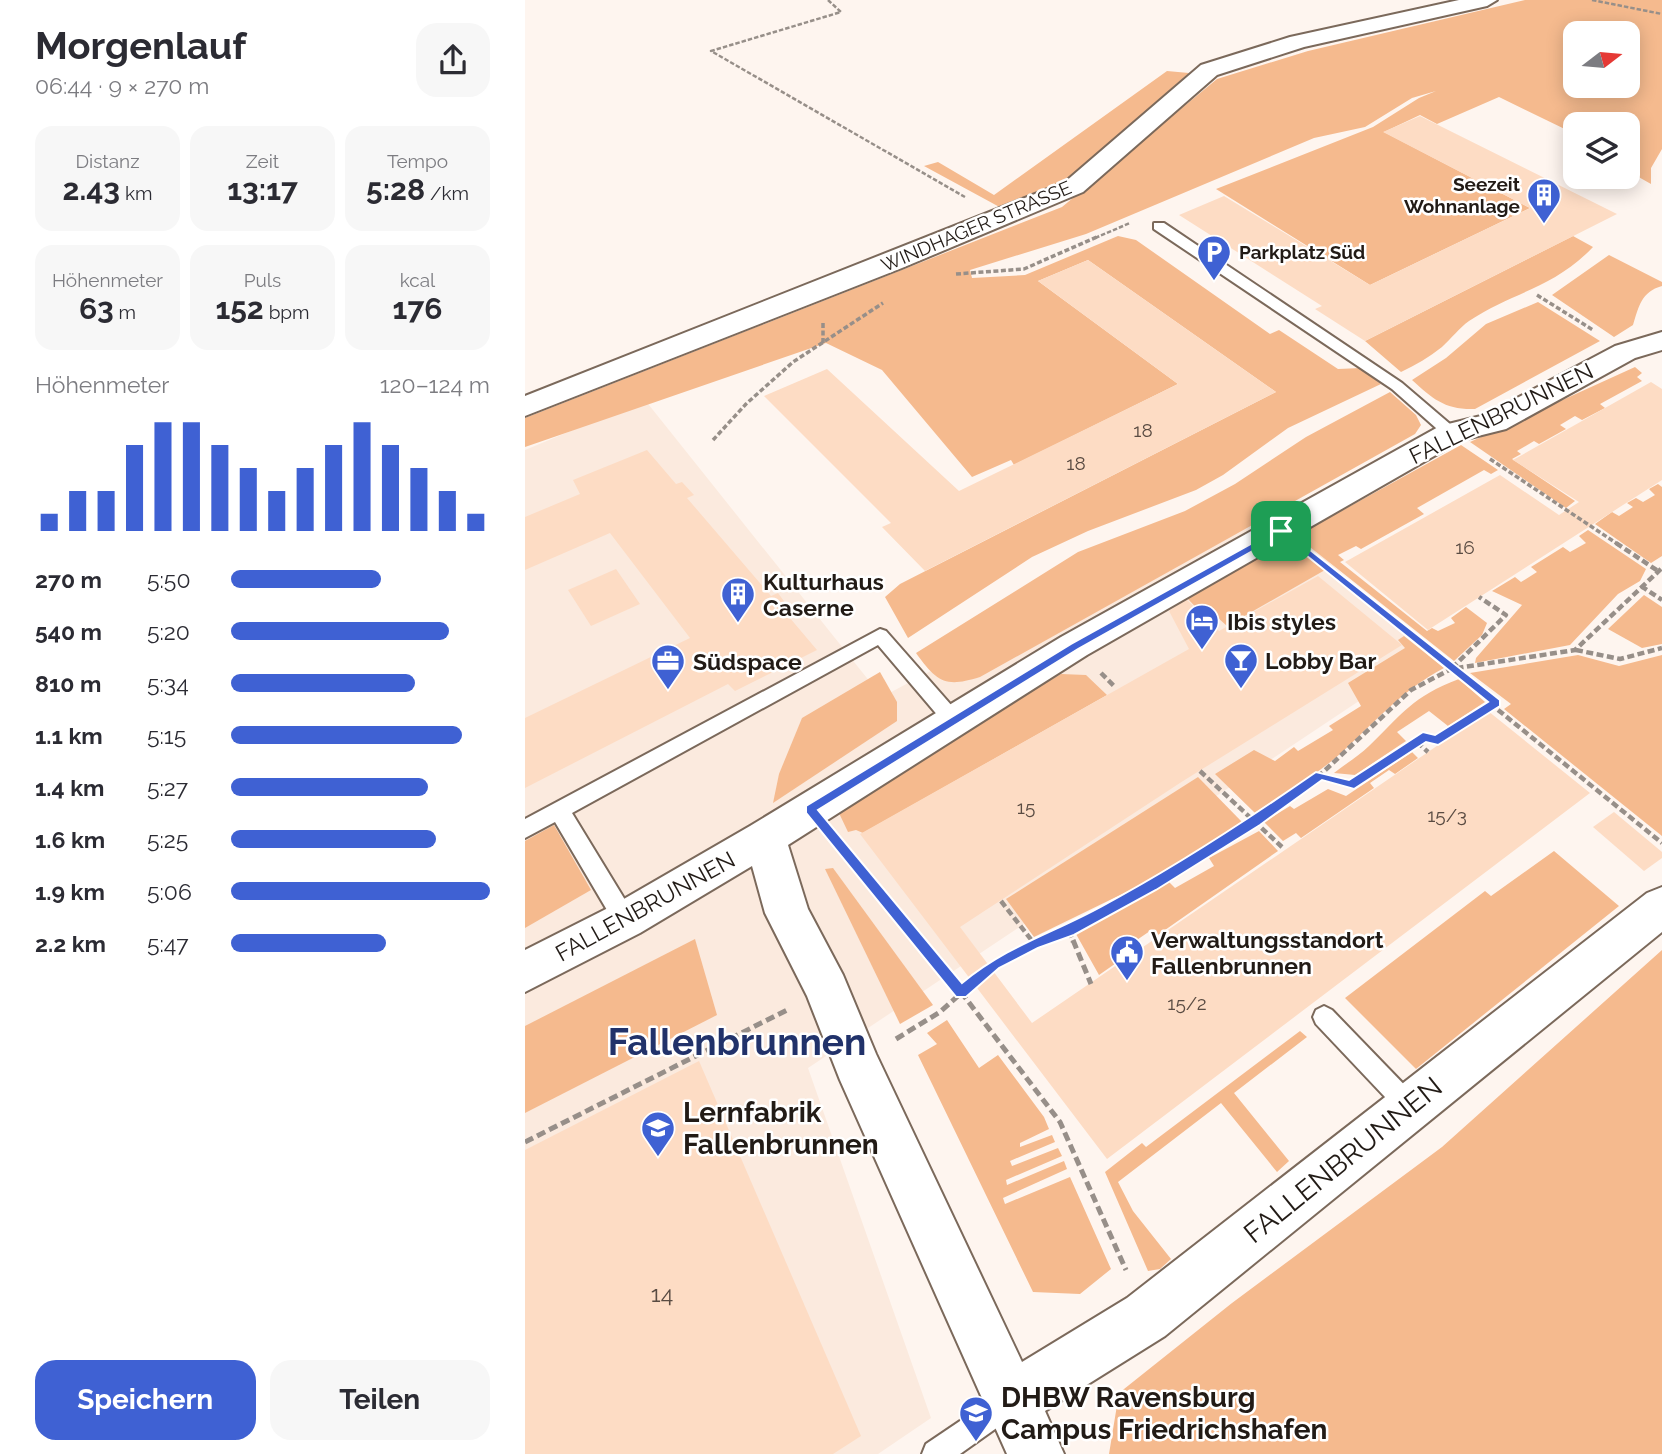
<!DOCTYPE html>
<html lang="de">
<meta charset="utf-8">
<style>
:root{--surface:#fff;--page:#f7f7f7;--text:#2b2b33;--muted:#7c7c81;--accent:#3f61d3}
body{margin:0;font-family:Raleway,sans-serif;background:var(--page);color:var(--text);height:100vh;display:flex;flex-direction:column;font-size:26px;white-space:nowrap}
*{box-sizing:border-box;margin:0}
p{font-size:23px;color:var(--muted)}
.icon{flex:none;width:38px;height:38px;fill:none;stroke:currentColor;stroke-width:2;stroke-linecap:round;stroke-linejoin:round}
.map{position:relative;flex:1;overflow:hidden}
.panel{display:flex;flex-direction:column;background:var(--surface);width:525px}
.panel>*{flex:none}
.needle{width:46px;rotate:74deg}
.tools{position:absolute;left:1038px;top:21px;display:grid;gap:14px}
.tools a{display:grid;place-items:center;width:77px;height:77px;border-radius:14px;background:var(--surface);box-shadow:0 4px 18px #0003;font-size:35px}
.pin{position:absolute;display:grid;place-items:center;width:60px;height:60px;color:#fff;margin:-30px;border-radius:14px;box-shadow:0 4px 10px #0006}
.round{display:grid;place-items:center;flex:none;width:74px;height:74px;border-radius:21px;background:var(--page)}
.overview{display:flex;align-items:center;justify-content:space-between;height:119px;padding:0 35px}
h1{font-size:38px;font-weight:700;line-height:52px}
.figures{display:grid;grid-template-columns:repeat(3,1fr);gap:10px;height:119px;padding:7px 35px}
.figures div{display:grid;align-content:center;border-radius:18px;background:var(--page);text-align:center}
.figures b{font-size:30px;font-weight:700}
.figures small{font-size:19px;font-weight:400}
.figures p{font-size:19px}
.chart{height:196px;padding:14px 35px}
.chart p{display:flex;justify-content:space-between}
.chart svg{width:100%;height:126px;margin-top:7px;stroke:var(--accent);stroke-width:6}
.action{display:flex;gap:14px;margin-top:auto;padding:14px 35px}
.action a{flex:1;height:80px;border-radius:21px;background:var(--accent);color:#fff;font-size:28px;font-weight:700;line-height:80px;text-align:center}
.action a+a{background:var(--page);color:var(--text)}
ul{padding:0 35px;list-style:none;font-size:23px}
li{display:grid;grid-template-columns:112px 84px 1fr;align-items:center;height:52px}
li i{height:18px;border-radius:9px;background:var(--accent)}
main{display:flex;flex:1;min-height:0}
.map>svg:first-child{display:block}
.built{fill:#fbeade}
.green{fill:#f5ba8e;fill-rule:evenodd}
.building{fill:#fddcc4}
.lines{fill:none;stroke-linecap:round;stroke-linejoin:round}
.service-casing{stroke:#7b695b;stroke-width:4}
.minor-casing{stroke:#7b695b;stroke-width:4}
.path-far3{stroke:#978f89;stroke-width:2.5;stroke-dasharray:4.5 2;stroke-linecap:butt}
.path-far2{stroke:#978f89;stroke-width:3.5;stroke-dasharray:5 2.5;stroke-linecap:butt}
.path-far1{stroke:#978f89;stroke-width:4.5;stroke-dasharray:7 3.5;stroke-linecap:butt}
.path{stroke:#978f89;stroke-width:5;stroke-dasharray:9 4.5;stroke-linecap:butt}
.service{fill:#fff;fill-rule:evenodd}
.minor{fill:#fff;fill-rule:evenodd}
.route{fill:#3f61d3;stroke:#fff;stroke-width:2;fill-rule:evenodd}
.labels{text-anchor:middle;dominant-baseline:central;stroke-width:5;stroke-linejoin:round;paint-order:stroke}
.far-poi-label{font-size:19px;font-weight:bold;fill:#221b16;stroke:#fff;text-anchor:end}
.far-street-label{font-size:19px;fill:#221b16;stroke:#fff}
.number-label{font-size:19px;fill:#594b42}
.street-label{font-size:23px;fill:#221b16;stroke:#fff}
.poi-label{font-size:23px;font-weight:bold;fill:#221b16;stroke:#fff;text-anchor:start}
.near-number-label{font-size:23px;fill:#594b42}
.near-poi-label{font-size:28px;font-weight:bold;fill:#221b16;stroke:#fff;text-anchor:start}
.near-street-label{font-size:28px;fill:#221b16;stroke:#fff}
.near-district-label{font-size:37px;font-weight:bold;fill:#21326a;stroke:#fff}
</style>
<main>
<section class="panel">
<div class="overview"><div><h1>Morgenlauf</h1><p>06:44 · 9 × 270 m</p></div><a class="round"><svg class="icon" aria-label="share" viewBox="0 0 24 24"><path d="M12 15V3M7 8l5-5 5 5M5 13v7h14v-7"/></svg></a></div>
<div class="figures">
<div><p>Distanz</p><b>2.43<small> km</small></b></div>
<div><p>Zeit</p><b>13:17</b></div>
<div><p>Tempo</p><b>5:28<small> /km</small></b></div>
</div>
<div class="figures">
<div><p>Höhenmeter</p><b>63<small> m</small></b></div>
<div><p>Puls</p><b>152<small> bpm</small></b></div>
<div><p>kcal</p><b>176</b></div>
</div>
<div class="chart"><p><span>Höhenmeter</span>120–124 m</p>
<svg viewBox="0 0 160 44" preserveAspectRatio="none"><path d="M5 44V38M15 44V30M25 44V30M35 44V14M45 44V6M55 44V6M65 44V14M75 44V22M85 44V30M95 44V22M105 44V14M115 44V6M125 44V14M135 44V22M145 44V30M155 44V38"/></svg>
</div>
<ul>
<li><b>270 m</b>5:50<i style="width:58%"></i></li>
<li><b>540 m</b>5:20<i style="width:84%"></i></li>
<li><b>810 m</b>5:34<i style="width:71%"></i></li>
<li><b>1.1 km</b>5:15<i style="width:89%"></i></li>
<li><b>1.4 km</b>5:27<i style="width:76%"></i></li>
<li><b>1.6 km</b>5:25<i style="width:79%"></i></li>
<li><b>1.9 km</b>5:06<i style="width:100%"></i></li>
<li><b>2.2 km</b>5:47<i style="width:60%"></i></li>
</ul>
<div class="action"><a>Speichern</a><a>Teilen</a></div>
</section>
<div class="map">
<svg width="1137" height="1454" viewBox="0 0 1137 1454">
<rect width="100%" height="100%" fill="#fef5ef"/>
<path class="built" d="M120 400 357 697 731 497 906 653 283 1068 406 1418 353 1454H0V450Z"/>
<g class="green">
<path d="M1000 0H1137V149L1126 168V184L1103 171V166L1108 162 1103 159 1102 124H1050V134L974 97 912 124 895 115 859 132 1005 208 845 285 691 189 848 127 894 98 911 91 887 98 840 127 789 138 561 234 445 270 447 278 500 275 593 236 611 240 745 334 754 330 813 369 836 368 856 384 763 428 698 475 671 490 563 531 507 557 383 638 360 597 375 584 751 392 563 260 513 281 653 384 489 465 486 460 447 477 357 370 301 343 0 447V418L537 207 692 79 783 51ZM1050 33H1102V86H1050Z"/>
<path d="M642 71 664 73 543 179 480 210 399 166 413 162 469 195Z"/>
<path d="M1048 236 1068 247C1028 289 987 292 944 321 934 328 926 339 917 347 904 357 891 365 876 372L840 341Z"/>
<path d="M1084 255 1137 282V286C1116 292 1114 306 1108 325L1089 337 1027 295Z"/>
<path d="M1013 302 1075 341 950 409C920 410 908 399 887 380L921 358 961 324Z"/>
<path d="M1110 367 1117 373 1112 377 1117 381 1075 404 1080 408 1057 420 1050 416 1035 425 1041 429 1014 444 1009 441 992 451 996 454 987 459 1050 501 1041 508 945 442Z"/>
<path d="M865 392 891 415 896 425 890 434 455 677C420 688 412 682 391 653L553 552 660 511 710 484 781 437Z"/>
<path d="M936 445 973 470 966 474 959 470 892 508 899 514 836 549 831 546 813 555 819 560 815 562 902 631 907 628 913 631 930 623 926 618 941 607 962 623 957 635 929 661 771 536Z"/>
<path d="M1133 484 1137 487V556L1126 563 1070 524 1087 512 1094 516 1108 507 1102 503 1111 498 1118 502 1130 495 1124 489Z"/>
<path d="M1063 530 1121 569 1115 581 1093 594 1045 645 950 663 951 658 997 605 967 591 990 577 996 582 1012 572 1006 567 1038 547 1045 552 1061 543 1054 536Z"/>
<path d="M763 540 800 570 702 626 692 617 684 621 662 598Z"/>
<path d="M1119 595 1137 607V644L1117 648 1083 629Z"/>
<path d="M879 636 919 668C877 690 849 723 815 754 789 777 758 794 730 813L690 774 729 750 750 761 769 747 773 751 808 730 804 726 836 706 823 683 880 648 873 640Z"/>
<path d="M1053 655 1094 666 1137 655V836L979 709 986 704 945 673Z"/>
<path d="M355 672 372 702V721L248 803 254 774 277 718Z"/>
<path d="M536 674 561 675 582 695 338 833 331 830 323 832 313 811 399 753Z"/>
<path d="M934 679 960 702 923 726 904 711 872 732 881 741 830 775 809 773C820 764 834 756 844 746 877 714 888 696 934 679Z"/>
<path d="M887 752 893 758 870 774 864 770 845 783 849 788 776 838 771 833 758 841 739 822 765 806 769 809 803 789 821 796Z"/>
<path d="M673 777 718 823 628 879 509 937 481 899Z"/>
<path d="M29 825 66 890 0 928V841Z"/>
<path d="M734 831 753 851 630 937 625 931 600 948 604 954 574 975 551 934 642 880 650 888 689 866 684 858Z"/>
<path d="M1029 851 1094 906 891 1069 820 998 960 891 966 896Z"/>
<path d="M308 868 408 1005 375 1024 300 869Z"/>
<path d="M170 939 192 1015 0 1113V1026Z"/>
<path d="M1137 950V1454H584L594 1393 707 1303 917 1147Z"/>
<path d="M422 1020 454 1068 473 1055 519 1117 524 1129 495 1143V1147L527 1135 530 1142 485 1161 487 1166 533 1148 537 1156 481 1180 482 1185 539 1161 542 1169 478 1198 480 1204 545 1177 586 1269 555 1294 508 1292 393 1055 412 1044 402 1033Z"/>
<path d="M775 1031 782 1037 709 1093 764 1161 752 1172 696 1103 593 1182 608 1211 646 1259 635 1269 623 1271 580 1172 617 1143 621 1147Z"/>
</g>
<g class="building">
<path d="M895 116 1092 214 840 341 790 309 797 306 654 215 699 196 845 285 1005 208 858 132Z"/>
<path d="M563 260 751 392 400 571 357 527 366 523 239 396 302 369 434 491 653 384 513 281Z"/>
<path d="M1126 382 1137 389V480L903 630 820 562 975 475 1034 515 1054 502 988 460Z"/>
<path d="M122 450 151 484 157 482 169 495 162 498 246 596 253 593 264 608 259 611 292 650 210 691 203 684 0 788V718L165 638 85 533 0 570V517L55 494 48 480Z"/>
<path d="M91 569 115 604 66 626 43 590Z"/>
<path d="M793 576 877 645 658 781 435 927 507 1023 963 711 1065 793 582 1159 335 834 664 649 644 611 661 599 694 631Z"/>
<path d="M1089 812 1137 852V858L1119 871 1068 827Z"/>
<path d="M174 1061 336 1436 308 1454H0V1150Z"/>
</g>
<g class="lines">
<g class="service-casing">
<g id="service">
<path d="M629 223H639L877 383 932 430V436H920L867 389 629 229Z"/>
<path d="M355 629 361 631 434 714 437 719 434 724H420L353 645 47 813 108 913 111 920 108 927 100 929 92 927 30 822 0 838V819Z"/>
<path d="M799 1006 807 1010 893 1099 897 1107 893 1115 885 1119 877 1115 791 1024 788 1017 791 1010Z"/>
<path d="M484 1388 494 1392 498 1402 494 1412 435 1454H397L401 1444Z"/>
</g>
</g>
<g class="minor-casing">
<g id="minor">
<path d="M934 0H972L962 6 779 47 692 75 558 192 377 268 0 416V396L540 182 676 65 765 37Z"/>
<path d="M1137 332V350L1110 358 981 429 937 440 562 655 263 845 283 909 318 975 351 1054 497 1362 602 1298 1122 893 1137 887V932L640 1336 520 1411 539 1454H482L315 1080 282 996 240 913 227 866 115 933 0 992V950L85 907 225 826 536 637 915 426 960 415 1090 346Z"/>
</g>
</g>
<g class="path-far3">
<path d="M303 0 316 12 186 51 440 197"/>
<path d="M1067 0 1137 14"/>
<path d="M570 238 605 223"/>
</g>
<g class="path-far2">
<path d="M431 274 499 269 574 236"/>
<path d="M1012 295 1068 330"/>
<path d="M298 323V343"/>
<path d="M188 440 221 404 268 362 358 303"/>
<path d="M965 459 1094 545"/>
</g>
<g class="path-far1">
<path d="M1091 543 1133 571"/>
<path d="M784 553 971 703 967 705 1137 843"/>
<path d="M1116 586 1137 600"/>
<path d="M666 621 683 638"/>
<path d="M1051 650 1095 659 1137 648"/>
<path d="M927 668 981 615 954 597"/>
<path d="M576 673 590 687"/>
<path d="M892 742 903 752"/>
<path d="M675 771 757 847"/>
<path d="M795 775 825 786 902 735 909 742 967 705"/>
<path d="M310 844 393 942"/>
<path d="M476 901 508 942"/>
<path d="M544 931 548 942"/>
<path d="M513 942 544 931 626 886 730 821 795 775 886 690 926 669 1050 650 1137 568"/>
</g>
<g class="path">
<path d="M392 940 436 992 535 1122 601 1270"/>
<path d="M507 940 509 943"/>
<path d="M548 940 566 984"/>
<path d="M371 1039 415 1012 469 964 518 940"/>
<path d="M0 1142 262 1010"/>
</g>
<use href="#service" class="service"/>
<use href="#minor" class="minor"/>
</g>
<path class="route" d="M756 527 975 700V706L913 745 901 742 829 789 797 780 735 825 631 890 549 935 513 948 474 968 441 997H431L281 813V806L546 644ZM756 535 963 702 910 735 898 732 824 780 791 772C722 820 652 866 577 906 526 934 483 945 437 983L293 810 553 649Z"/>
<defs>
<g id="building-pin" transform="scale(1.75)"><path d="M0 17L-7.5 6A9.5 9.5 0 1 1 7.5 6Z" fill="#3f61d3" stroke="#fff"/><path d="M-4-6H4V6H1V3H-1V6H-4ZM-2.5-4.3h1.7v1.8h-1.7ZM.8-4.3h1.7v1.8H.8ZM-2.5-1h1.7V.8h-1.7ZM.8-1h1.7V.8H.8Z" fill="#fff"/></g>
<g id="parking-pin" transform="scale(1.75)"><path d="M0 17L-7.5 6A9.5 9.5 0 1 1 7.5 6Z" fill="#3f61d3" stroke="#fff"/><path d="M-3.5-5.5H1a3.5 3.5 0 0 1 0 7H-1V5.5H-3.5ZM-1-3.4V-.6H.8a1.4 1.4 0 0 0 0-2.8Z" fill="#fff"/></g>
<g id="hotel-pin" transform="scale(1.75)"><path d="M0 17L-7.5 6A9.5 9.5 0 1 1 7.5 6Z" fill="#3f61d3" stroke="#fff"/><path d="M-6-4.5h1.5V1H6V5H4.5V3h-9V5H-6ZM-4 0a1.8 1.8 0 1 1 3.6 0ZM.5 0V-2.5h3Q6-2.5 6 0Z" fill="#fff"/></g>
<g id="bar-pin" transform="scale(1.75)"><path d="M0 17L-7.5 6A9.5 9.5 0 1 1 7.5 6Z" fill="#3f61d3" stroke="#fff"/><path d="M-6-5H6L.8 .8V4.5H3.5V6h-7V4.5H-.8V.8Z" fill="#fff"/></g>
<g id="office-pin" transform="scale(1.75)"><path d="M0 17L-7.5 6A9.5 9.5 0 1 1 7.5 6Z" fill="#3f61d3" stroke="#fff"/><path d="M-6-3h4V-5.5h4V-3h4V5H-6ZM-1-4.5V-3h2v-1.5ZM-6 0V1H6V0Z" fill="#fff"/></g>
<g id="civic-pin" transform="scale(1.75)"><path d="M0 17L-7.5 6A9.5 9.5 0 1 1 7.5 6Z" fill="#3f61d3" stroke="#fff"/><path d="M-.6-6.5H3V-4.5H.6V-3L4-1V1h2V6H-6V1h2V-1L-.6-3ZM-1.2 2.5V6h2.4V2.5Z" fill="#fff"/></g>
<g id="school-pin" transform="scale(1.75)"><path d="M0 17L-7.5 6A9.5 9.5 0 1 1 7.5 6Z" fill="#3f61d3" stroke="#fff"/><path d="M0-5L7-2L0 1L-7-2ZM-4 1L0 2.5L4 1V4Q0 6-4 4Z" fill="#fff"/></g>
<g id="university-pin" transform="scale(1.75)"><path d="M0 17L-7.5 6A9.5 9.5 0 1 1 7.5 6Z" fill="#3f61d3" stroke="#fff"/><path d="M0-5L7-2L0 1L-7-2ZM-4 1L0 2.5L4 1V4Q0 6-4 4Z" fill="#fff"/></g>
</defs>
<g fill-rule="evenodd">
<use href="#building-pin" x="1019" y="195"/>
<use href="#parking-pin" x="689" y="252"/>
<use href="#building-pin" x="213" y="594"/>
<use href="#hotel-pin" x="677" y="621"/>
<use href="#bar-pin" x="716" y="660"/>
<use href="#office-pin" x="143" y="661"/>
<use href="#civic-pin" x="602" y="952"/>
<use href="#school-pin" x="133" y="1128"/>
<use href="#university-pin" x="451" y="1413"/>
</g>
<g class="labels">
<g class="far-poi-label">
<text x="995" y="184">Seezeit<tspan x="995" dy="22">Wohnanlage</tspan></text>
<text x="714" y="252" text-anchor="start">Parkplatz Süd</text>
</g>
<g class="far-street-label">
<text transform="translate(451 226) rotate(-23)">WINDHAGER STRASSE</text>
</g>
<g class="number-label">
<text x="618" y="430">18</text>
<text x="551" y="463">18</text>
<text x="940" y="547">16</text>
<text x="501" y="807">15</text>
<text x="922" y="815">15/3</text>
<text x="662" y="1003">15/2</text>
</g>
<g class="street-label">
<text transform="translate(976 413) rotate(-26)">FALLENBRUNNEN</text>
<text transform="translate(120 906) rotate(-29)">FALLENBRUNNEN</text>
</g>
<g class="poi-label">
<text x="238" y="581">Kulturhaus<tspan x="238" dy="26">Caserne</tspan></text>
<text x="702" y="621">Ibis styles</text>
<text x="740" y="660">Lobby Bar</text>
<text x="168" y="661">Südspace</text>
<text x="626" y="939">Verwaltungsstandort<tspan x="626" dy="26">Fallenbrunnen</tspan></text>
</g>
<g class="near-number-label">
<text x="137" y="1293">14</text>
</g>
<g class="near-poi-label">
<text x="158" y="1112">Lernfabrik<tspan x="158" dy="32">Fallenbrunnen</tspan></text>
<text x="476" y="1397">DHBW Ravensburg<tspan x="476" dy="32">Campus Friedrichshafen</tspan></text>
</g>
<g class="near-street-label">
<text transform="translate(818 1160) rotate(-39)">FALLENBRUNNEN</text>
</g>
<g class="near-district-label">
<text x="212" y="1042">Fallenbrunnen</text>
</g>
</g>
</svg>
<div class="tools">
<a><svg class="needle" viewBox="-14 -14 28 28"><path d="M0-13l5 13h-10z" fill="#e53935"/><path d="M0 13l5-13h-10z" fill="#7c7c81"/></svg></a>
<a><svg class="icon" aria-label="layers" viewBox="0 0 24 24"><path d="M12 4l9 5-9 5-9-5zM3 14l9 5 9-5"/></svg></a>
</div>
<div class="pin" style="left:756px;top:531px;background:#1e9e55"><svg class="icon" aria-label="arrive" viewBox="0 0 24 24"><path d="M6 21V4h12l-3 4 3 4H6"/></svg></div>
</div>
</main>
